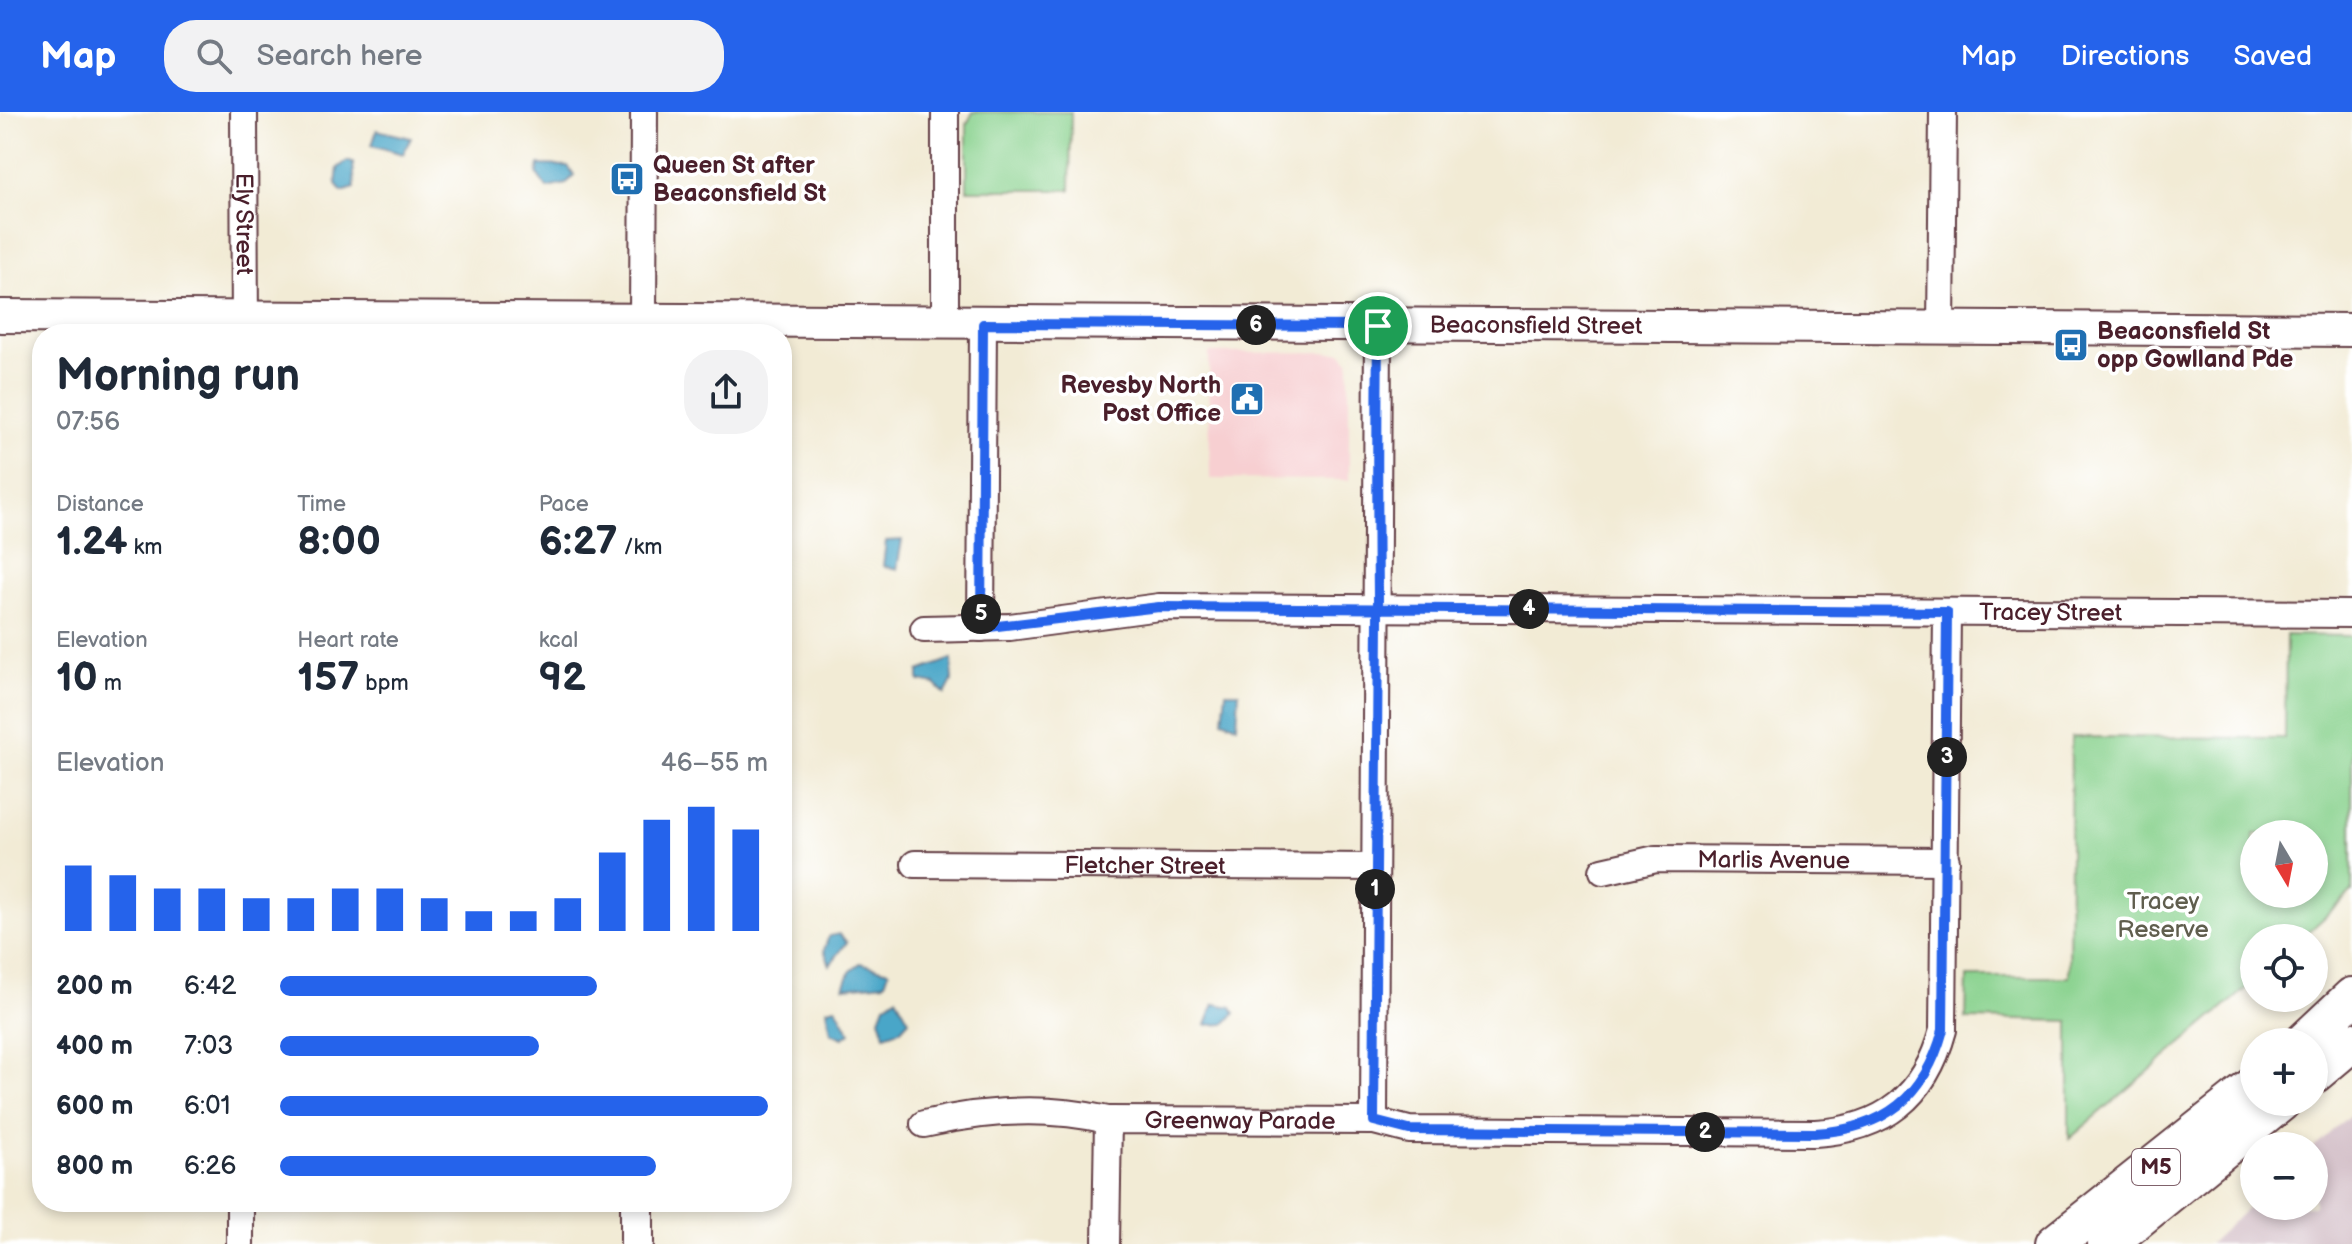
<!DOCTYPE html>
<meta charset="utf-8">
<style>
:root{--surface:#fff;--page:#f2f2f3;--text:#1f2937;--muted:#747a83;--accent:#2563eb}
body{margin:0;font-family:"Balsamiq Sans",sans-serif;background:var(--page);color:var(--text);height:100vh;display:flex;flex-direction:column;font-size:30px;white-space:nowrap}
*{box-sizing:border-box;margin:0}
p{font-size:26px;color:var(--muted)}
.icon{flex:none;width:44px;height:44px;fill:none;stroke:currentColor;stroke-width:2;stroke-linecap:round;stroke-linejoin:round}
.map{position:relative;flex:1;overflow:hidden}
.side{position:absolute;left:32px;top:212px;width:760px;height:888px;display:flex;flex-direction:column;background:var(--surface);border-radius:32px;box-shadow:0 4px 12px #0003}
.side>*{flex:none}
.needle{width:52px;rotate:170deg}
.fabs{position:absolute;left:2240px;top:708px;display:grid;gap:16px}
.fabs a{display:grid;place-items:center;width:88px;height:88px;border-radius:50%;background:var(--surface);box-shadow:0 4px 12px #0003;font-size:40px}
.pin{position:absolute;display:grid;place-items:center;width:68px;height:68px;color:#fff;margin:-34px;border:4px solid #fff;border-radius:50%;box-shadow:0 2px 8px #0007}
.km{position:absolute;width:40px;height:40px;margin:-20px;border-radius:50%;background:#222;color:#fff;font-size:22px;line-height:40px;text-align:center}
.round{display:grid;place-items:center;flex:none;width:84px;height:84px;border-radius:32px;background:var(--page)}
.headline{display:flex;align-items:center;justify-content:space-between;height:136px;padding:0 24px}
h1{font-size:44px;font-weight:700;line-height:60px}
.figures{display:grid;grid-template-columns:repeat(3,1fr);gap:12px;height:136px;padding:8px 24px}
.figures div{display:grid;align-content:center}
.figures b{font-size:40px;font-weight:700}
.figures small{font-size:22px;font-weight:400}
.figures p{font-size:22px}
.chart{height:224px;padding:16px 24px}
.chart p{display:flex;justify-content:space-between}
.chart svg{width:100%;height:144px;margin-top:8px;stroke:var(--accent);stroke-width:6}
ul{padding:0 24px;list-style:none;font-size:26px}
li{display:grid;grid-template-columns:128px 96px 1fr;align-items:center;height:60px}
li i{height:20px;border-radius:10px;background:var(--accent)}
header{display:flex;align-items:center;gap:48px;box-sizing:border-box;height:112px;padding:0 40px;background:var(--accent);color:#fff}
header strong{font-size:38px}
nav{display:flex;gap:44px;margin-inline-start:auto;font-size:28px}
.search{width:560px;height:72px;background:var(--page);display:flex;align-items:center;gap:20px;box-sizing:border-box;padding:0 28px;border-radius:32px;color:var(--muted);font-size:30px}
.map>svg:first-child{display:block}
.built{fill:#f7cfd1}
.industrial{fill:#d2bdc6}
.green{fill:#89d28e;stroke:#6a785c;stroke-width:2;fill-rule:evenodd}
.water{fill:#4aa6c8;stroke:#4a627a;stroke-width:2}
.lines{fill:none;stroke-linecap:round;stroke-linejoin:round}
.minor-casing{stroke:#633e44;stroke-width:30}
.major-casing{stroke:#633e44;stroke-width:36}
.highway-casing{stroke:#633e44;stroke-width:42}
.minor{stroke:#fff;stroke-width:26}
.major{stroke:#fff;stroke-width:32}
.highway{stroke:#fff;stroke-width:38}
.route-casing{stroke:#fff;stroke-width:16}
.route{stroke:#2563eb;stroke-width:10}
.labels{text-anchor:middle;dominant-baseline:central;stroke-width:7;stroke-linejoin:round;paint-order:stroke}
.shield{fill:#fff;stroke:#80626b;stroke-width:2}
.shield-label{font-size:22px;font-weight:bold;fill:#4a1f2b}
.poi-label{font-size:24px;font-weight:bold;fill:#4a1f2b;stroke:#fff;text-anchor:start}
.street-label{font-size:24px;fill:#4a1f2b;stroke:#fff}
.park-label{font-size:24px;fill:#605e4e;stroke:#fff}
</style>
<header>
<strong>Map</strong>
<div class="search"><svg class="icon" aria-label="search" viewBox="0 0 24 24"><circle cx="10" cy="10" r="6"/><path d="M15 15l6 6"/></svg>Search here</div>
<nav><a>Map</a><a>Directions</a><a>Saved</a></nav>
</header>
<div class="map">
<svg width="2352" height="1132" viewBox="0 0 2352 1132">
<rect width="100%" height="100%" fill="#fff"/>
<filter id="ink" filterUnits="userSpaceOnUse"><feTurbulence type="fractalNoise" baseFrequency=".0125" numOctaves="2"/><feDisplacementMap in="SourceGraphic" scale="16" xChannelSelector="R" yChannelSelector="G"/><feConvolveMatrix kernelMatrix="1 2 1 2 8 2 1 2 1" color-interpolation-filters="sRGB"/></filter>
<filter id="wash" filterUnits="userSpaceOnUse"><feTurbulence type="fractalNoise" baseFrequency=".006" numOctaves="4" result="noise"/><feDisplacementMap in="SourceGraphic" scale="32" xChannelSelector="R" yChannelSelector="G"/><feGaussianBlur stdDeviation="1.8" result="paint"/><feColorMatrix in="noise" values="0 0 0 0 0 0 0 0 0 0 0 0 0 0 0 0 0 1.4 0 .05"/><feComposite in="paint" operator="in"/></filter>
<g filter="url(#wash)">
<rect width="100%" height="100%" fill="#f2ebd5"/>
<path class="built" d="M1341 240 1349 249V368L1210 367 1209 241Z"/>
<path class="industrial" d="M2352 1001V1132H2209L2254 1090V1094H2314V1035Z"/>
<g class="green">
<path d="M973 0H1071L1070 78H967V12Z"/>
<path d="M2286 523 2352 524V780L2302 826H2254V870L2069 1027V909L1966 907 1967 865H2069L2071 625 2285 626ZM2254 722H2314V782H2254Z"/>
</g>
<g class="water">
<path d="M377 18 411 26 403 42 372 33Z"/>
<path d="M347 49 353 51 355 76 342 80 336 73 338 56Z"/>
<path d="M539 53 568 54 574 63 566 72 547 76 537 62Z"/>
<path d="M902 428 897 457 883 454 886 429Z"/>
<path d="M952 547V569L945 582 935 572 919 569V559Z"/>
<path d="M1226 580H1239L1237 614 1223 608Z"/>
<path d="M839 822 847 830 830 853 824 838 829 824Z"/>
<path d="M860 851 889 859 885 871 844 875 850 860Z"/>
<path d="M896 885 909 908 900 918 885 923 880 906 885 893Z"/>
<path d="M1214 892 1232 895 1235 901 1225 912 1206 913Z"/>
<path d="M836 895 850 921 843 926 831 921 827 897Z"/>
</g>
</g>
<g filter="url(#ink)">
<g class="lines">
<g class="minor-casing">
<g id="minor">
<path id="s1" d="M244 0 245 222"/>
<path d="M643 209 644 0"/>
<path d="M945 211V0"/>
<path d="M1941 217 1943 0"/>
<path d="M981 516 983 212"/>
<path id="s2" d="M924 517 1010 515 1159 495 2352 502"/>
<path id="s3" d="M915 752 1375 755"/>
<path id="s4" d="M1603 759 1656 747 1946 749"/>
<path d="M1374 1009 1409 1018 1815 1021C1884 1017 1925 985 1943 918L1947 500"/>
<path d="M924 1012C984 998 1047 994 1108 1008"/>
<path d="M240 1132V1090"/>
<path id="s5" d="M1106 1132 1108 1008 1374 1009 1378 214"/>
</g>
</g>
<g class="major-casing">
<g id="major">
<path id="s6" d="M0 204 2352 218"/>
<path d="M637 1132V1090"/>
</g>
</g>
<g class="highway-casing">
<g id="highway">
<path d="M2304 930 2352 885"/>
<path d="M2314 962 2352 930"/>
<path d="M2055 1132 2254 974"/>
<path d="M2107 1132 2281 990"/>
</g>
</g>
<use href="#minor" class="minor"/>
<use href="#major" class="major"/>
<use href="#highway" class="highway"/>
</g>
</g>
<g class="lines" filter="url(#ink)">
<g class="route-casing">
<path id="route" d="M1378 214C1377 305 1377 395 1378 486V509L1374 1009 1409 1018 1815 1021C1885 1017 1925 985 1943 918L1947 500 1159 495 981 516 983 212 1378 214"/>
</g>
<use href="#route" class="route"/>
</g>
<defs>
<g id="bus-square" transform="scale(1.8)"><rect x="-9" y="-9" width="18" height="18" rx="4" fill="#1f6fb2" stroke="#fff"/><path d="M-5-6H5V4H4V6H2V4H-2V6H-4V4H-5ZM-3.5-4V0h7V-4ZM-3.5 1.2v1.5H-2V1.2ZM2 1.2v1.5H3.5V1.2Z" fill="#fff"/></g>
<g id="civic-square" transform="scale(1.8)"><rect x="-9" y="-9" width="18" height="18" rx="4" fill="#1f6fb2" stroke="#fff"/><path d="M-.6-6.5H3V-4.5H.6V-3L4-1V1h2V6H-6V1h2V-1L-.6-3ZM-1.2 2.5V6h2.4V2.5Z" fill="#fff"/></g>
</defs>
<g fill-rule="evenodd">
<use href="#bus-square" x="627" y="67"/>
<use href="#bus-square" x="2071" y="233"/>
<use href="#civic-square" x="1247" y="287"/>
</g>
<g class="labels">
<rect class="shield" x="2132" y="1037" width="48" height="36" rx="6"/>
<g class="shield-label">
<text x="2156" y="1055">M5</text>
</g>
<g class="poi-label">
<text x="653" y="53">Queen St after<tspan x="653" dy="28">Beaconsfield St</tspan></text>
<text x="2097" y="219">Beaconsfield St<tspan x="2097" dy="28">opp Gowlland Pde</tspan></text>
<text x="1221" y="273" text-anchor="end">Revesby North<tspan x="1221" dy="28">Post Office</tspan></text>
</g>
<g class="street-label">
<text stroke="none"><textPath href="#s1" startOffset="112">Ely Street</textPath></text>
<text stroke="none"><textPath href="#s6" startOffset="1536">Beaconsfield Street</textPath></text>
<text stroke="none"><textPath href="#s2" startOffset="1128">Tracey Street</textPath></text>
<text stroke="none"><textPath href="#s4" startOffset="172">Marlis Avenue</textPath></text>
<text stroke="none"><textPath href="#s3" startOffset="230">Fletcher Street</textPath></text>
<text stroke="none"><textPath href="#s5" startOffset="256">Greenway Parade</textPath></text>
</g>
<g class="park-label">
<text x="2163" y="789">Tracey<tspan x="2163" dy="28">Reserve</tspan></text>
</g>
</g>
</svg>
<div class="fabs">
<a><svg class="needle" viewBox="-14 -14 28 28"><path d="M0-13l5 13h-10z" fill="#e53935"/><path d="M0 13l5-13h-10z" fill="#747a83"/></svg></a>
<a><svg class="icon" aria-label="locate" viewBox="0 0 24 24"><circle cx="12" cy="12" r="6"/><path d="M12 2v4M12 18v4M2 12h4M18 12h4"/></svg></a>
<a>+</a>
<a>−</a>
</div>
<div class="pin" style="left:1378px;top:214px;background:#1e9e55"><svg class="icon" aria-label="arrive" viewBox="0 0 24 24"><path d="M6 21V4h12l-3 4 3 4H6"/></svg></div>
<b class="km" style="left:1375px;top:777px">1</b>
<b class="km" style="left:1705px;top:1020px">2</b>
<b class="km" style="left:1947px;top:645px">3</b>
<b class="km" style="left:1529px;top:497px">4</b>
<b class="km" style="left:981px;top:502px">5</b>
<b class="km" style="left:1256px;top:213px">6</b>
<section class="side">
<div class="headline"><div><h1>Morning run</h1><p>07:56</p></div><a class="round"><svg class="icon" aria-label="share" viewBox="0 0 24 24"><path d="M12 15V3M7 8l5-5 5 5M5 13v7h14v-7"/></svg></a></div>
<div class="figures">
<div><p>Distance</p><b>1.24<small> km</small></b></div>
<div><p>Time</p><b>8:00</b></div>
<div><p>Pace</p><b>6:27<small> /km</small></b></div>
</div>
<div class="figures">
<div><p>Elevation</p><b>10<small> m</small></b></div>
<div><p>Heart rate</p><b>157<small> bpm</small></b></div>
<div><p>kcal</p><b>92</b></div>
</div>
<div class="chart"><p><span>Elevation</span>46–55 m</p>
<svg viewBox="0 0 160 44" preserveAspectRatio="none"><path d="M5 44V24M15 44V27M25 44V31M35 44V31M45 44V34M55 44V34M65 44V31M75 44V31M85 44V34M95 44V38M105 44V38M115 44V34M125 44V20M135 44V10M145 44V6M155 44V13"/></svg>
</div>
<ul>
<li><b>200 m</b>6:42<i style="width:65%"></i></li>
<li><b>400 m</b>7:03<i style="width:53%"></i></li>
<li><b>600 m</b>6:01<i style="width:100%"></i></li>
<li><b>800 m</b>6:26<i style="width:77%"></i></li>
</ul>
</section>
</div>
